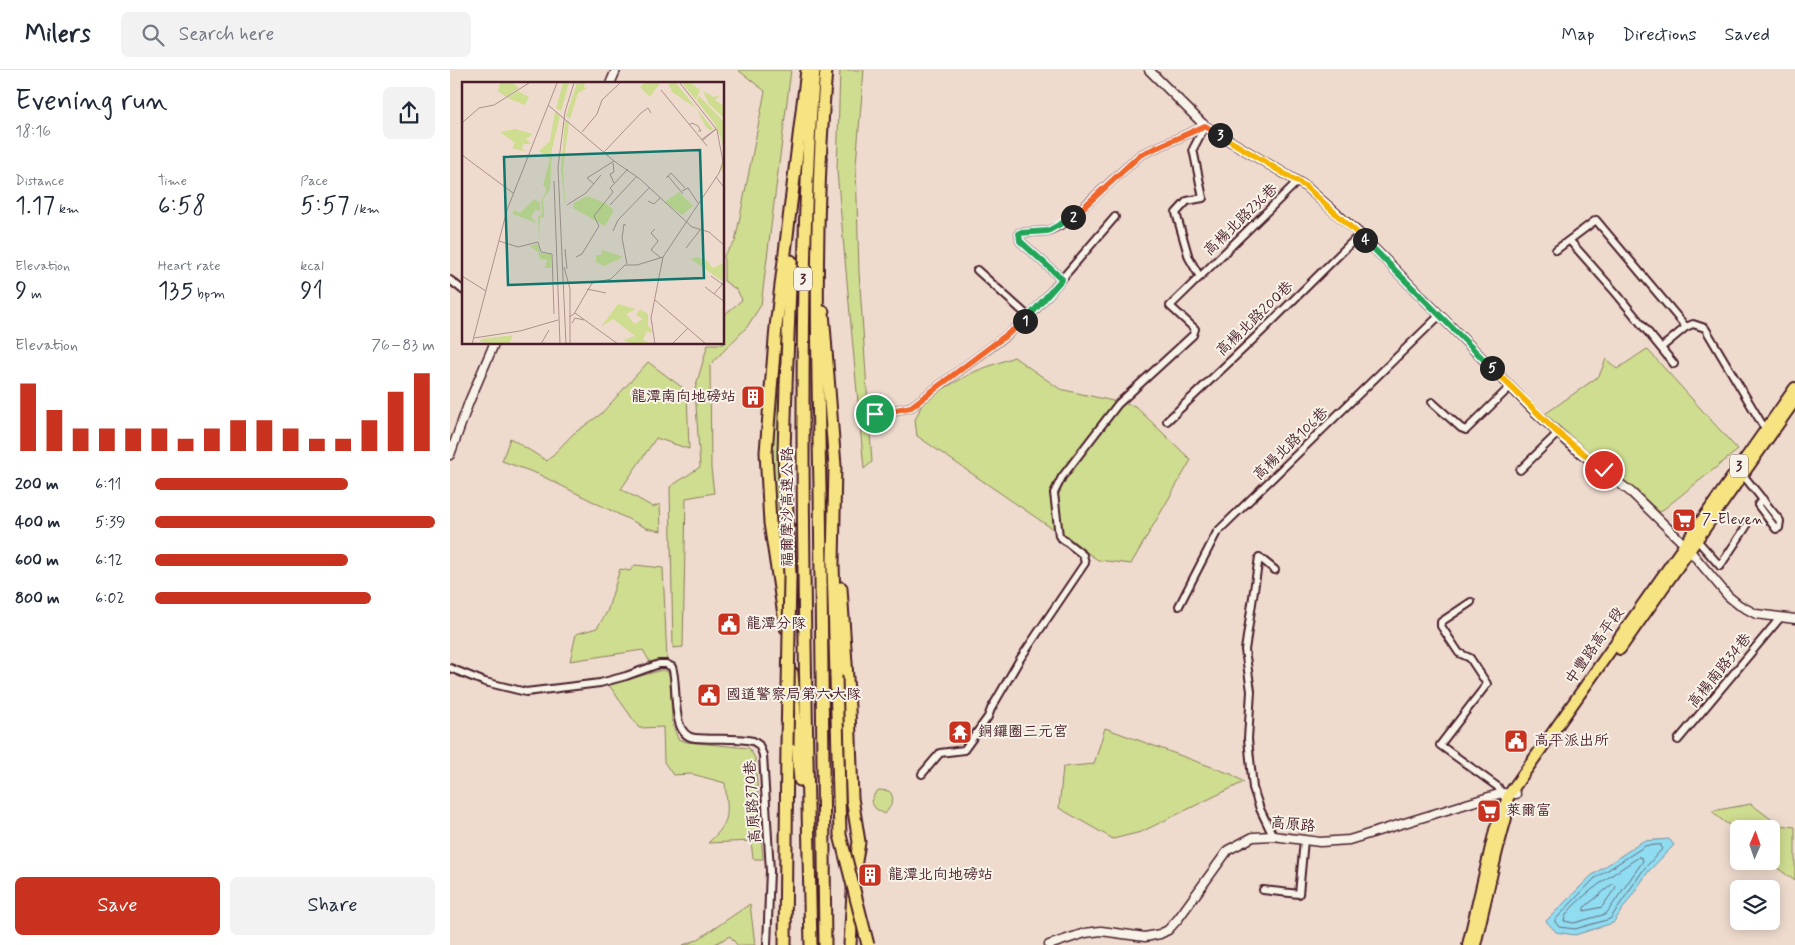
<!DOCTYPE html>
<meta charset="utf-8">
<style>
:root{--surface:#fff;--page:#f2f2f3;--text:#1f2937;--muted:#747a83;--line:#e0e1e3;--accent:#c8321e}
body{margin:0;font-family:Mynerve,"LXGW WenKai TC",sans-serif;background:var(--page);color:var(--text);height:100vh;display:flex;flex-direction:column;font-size:19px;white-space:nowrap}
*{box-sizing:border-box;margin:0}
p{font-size:16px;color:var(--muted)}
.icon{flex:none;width:28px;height:28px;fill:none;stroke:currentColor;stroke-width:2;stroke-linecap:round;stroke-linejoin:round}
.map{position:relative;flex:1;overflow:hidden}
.side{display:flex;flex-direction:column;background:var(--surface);width:450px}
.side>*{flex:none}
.needle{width:32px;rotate:2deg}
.fabs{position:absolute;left:1280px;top:750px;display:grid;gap:10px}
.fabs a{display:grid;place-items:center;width:50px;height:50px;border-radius:8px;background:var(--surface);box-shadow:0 2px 12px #0003;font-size:25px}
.pin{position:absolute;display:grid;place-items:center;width:42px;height:42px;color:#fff;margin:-21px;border:2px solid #fff;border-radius:50%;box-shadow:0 1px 5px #0007}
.km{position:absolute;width:25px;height:25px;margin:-12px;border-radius:50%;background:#222;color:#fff;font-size:14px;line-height:25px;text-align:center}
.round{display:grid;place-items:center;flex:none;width:52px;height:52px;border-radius:8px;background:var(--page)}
.summary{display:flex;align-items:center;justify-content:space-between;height:85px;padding:0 15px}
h1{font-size:28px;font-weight:600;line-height:38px}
.metrics{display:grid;grid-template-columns:repeat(3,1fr);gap:8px;height:85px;padding:5px 15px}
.metrics div{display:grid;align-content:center}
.metrics b{font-size:25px;font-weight:600}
.metrics small{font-size:14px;font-weight:400}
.metrics p{font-size:14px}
.chart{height:140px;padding:10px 15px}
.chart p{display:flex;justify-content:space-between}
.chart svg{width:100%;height:90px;margin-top:5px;stroke:var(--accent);stroke-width:6}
.action{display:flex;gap:10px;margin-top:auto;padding:10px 15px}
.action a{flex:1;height:58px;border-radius:8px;background:var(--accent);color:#fff;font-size:20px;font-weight:600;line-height:58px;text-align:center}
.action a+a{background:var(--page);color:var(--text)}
ul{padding:0 15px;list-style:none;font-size:16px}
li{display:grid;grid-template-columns:80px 60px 1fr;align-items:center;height:38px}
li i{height:12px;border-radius:6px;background:var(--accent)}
header{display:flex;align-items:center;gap:30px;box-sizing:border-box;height:70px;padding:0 25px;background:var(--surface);border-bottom:1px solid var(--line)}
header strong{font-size:24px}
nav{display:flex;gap:28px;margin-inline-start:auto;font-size:18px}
.search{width:350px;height:45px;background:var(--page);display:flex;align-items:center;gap:12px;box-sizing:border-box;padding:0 18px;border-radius:8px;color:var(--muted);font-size:19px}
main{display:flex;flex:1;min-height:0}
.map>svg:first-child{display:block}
.green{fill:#cedd90;stroke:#8c7e5e}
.water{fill:#90dcf1;stroke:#7490a2}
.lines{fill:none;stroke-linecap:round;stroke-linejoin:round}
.shore{stroke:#666b7a;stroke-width:1}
.minor-casing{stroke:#4a1f2b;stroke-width:10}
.tertiary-casing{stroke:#4a1f2b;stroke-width:11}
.primary-casing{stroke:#4a1f2b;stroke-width:14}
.motorway-casing{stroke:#4a1f2b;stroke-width:15}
.minor{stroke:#f7f3e8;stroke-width:6}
.tertiary{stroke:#f7f3e8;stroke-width:8}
.primary{stroke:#f6e381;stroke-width:10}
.motorway{stroke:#f6e381;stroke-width:11}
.motorway-bridge-casing{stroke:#4a1f2b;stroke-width:15;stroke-linecap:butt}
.motorway-bridge{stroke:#f6e381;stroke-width:11}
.split-1-casing{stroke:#fff;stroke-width:10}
.split-2-casing{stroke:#fff;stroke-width:10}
.split-3-casing{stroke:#fff;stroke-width:10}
.split-4-casing{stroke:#fff;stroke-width:10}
.split-5-casing{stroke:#fff;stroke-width:10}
.split-6-casing{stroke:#fff;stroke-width:10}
.split-1{stroke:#f0652b;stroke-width:6}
.split-2{stroke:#22a559;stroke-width:6}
.split-3{stroke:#f0652b;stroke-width:6}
.split-4{stroke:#f5b400;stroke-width:6}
.split-5{stroke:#22a559;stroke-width:6}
.split-6{stroke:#f5b400;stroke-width:6}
.labels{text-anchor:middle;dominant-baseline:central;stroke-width:4;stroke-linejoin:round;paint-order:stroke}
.shield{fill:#f7f3e8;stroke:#7e5f64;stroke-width:1}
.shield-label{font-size:14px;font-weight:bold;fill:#4a1f2b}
.street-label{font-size:15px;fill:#4a1f2b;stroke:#f7f3e8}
.poi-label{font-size:15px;fill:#4a1f2b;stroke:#f7f3e8;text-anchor:start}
.inset-road{fill:none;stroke:#ad908d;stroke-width:1}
.view{fill:#0f766e;fill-opacity:0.15;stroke:#0f766e;stroke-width:2.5}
.inset-edge{fill:none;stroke:#4a1f2b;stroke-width:2.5}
</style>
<header>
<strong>Milers</strong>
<div class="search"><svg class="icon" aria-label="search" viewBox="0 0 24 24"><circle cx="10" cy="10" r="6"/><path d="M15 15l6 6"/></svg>Search here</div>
<nav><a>Map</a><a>Directions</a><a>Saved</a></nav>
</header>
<main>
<section class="side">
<div class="summary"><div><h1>Evening run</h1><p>18:16</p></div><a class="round"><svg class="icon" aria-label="share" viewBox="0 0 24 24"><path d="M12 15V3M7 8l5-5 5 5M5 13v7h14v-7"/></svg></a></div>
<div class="metrics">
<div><p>Distance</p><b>1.17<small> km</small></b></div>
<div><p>Time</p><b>6:58</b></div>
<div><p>Pace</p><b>5:57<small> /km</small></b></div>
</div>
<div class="metrics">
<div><p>Elevation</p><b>9<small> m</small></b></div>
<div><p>Heart rate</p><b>135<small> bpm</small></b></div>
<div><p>kcal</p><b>91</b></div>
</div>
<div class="chart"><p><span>Elevation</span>76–83 m</p>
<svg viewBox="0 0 160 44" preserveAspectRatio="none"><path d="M5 44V11M15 44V24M25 44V33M35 44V33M45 44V33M55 44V33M65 44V38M75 44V33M85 44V29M95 44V29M105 44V33M115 44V38M125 44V38M135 44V29M145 44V15M155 44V6"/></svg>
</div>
<ul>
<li><b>200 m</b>6:11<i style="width:69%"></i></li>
<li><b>400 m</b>5:39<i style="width:100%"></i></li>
<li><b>600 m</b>6:12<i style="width:69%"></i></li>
<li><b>800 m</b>6:02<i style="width:77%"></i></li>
</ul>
<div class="action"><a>Save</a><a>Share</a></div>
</section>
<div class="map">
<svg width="1345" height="875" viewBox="0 0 1345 875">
<rect width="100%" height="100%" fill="#efdbce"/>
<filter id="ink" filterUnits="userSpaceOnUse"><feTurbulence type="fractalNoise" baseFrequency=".02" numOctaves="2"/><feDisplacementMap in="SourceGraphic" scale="10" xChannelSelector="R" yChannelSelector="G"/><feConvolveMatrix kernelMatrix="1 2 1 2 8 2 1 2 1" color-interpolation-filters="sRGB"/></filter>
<g filter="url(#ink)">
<g class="green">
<path d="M288 0H341L311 235 297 257 260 295 261 398 264 423 236 428 233 577 223 578 220 417 250 397 245 319 258 274H274V245L292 230 287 220 274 211V185L285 172 315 21Z"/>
<path d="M390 0H414L406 94 409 202 422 392 414 399 387 101Z"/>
<path d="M333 228 327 389 329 480 320 403Z"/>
<path d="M1197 279 1288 380 1210 442 1095 344 1149 306 1156 289 1167 299Z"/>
<path d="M564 287 610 319 685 336 741 390 681 494 648 490 467 366 465 350 474 329 526 301Z"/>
<path d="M198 292 237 321 239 379 206 368 171 419 203 437 210 434 211 461 196 458 88 404 52 391 60 368 97 391 123 364 151 344Z"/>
<path d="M185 495 213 498 217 590 200 592 193 580 120 591 126 564 147 558 157 542 170 499 180 501Z"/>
<path d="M212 600 217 601 220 606 222 652 228 669 237 672 299 678 305 688 313 789H303L301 771 258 773C282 751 278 744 275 713L242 704 223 705 214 692 213 657 189 658 159 615Z"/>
<path d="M655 658 781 704 794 712 691 762 663 769 609 738 613 697 644 694Z"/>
<path d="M429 720 439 721C447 729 440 737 435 744L426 739 421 732 425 723Z"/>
<path d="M1301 734 1329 755 1345 757V811L1318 791H1321V759C1294 759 1283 763 1262 741Z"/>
<path d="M300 834 305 875H287L280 866 263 875H233L247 870Z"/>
</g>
<path class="water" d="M1219 769 1224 775 1198 802 1163 853 1125 865 1106 862 1096 851 1141 806 1193 771Z"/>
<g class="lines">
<g class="shore">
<path d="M1211 775 1212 779 1194 799 1160 849 1125 859 1109 857 1105 852V850L1144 809 1195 776Z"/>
<path d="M1189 787 1192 788 1193 791 1156 844 1124 853 1114 851C1115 834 1174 797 1189 787Z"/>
<path d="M1163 814 1166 817 1152 837 1134 841V838Z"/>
</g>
<g class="minor-casing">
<g id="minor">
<path d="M1120 171 1166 223 1224 294"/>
<path d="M1106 180 1146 150 1236 257"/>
<path d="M527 200 579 247"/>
<path d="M750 207 739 188 726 143 737 131 753 128 743 79 755 56"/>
<path d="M612 209 570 171 569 163 598 161 617 152 690 85 755 56"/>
<path d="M0 210 14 221"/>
<path d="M1212 277 1236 257 1243 254 1255 258 1312 354 1319 361"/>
<path d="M982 332 1011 358 1016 360 1060 317"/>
<path d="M425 344 461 337 557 265 579 247 665 147"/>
<path d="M717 351 812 261 910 164"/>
<path d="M1070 400 1108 363"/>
<path d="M1293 405 1330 451 1329 458 1326 459 1308 435 1313 429"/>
<path d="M1247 470 1270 496 1296 457"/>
<path d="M1021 532 991 552V556L1009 583 1020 588 1037 614 990 675 1048 717 1053 726"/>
<path d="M729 536 767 462 990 245"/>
<path d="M0 598 35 612 76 622 150 613 176 606 209 594H216L222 597C229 615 219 666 245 668 264 670 284 667 303 671L309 675 313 685 320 801 317 875"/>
<path d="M1228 670 1330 548"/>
<path d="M472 704 490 683 514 680 538 647 541 639 570 589 635 493 633 485 609 466 604 423 612 407 668 334 743 265 745 259 720 236 848 111"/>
<path d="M823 766 810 739 803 718 798 669 801 621 795 580 809 487 825 500"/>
<path d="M813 820 849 824 854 770"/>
</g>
</g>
<g class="tertiary-casing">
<g id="tertiary">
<path d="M699 0 755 56 855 116 910 164 1084 341 1123 377 1182 423 1235 475 1278 526 1289 535 1306 544 1345 549"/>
<path d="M160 14 166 0"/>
<path d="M0 385 19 332 44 274"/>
<path d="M599 875 635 863 651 861 695 867 710 864 718 860 728 849 778 780 803 767 823 766 870 772 899 770 1052 723 1066 724"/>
</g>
</g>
<g class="primary-casing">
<g id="primary">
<path d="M1170 579 1345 330"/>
<path d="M1018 875 1045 760 1060 723 1345 318"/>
<path d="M1025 875 1047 781 1056 748"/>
</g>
</g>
<g class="motorway-casing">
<g id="motorway">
<path d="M373 242 385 396 383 493 386 606"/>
<path d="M336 316 341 191"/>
<path d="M391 518 399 638 402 728 409 772 404 804 400 875"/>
<path d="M336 558 320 453 316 382 326 257 357 0"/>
<path d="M342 603 350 710"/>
<path d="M335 875 337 675"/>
<path d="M361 875C357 702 353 529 353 356 353 237 354 119 364 0"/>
<path d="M375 875C374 722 372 570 370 418 367 278 364 139 376 0"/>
</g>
</g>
<use href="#minor" class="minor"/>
<use href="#tertiary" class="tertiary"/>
<use href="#primary" class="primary"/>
<use href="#motorway" class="motorway"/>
<g class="motorway-bridge-casing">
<g id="motorway-bridge">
<path d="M336 316 334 382 340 506 337 675"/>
<path d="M386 606 390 765 418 875"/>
</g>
</g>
<use href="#motorway-bridge" class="motorway-bridge"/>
</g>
</g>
<g class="lines" filter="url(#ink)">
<g class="split-1-casing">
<path id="split-1" d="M425 344 461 337 575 251"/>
</g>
<g class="split-2-casing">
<path id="split-2" d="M575 251 612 209 570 171 569 163 598 161 623 147"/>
</g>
<g class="split-3-casing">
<path id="split-3" d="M623 147 690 85 755 56 770 65"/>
</g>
<g class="split-4-casing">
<path id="split-4" d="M770 65 855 116 915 170"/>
</g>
<g class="split-5-casing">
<path id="split-5" d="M915 170 1042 298"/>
</g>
<g class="split-6-casing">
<path id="split-6" d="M1042 298 1108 363 1154 400"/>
</g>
<use href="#split-1" class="split-1"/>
<use href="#split-2" class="split-2"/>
<use href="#split-3" class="split-3"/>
<use href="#split-4" class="split-4"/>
<use href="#split-5" class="split-5"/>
<use href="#split-6" class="split-6"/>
</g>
<defs>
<g id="building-square" transform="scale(1.25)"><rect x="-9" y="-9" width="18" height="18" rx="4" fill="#c8321e" stroke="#f7f3e8"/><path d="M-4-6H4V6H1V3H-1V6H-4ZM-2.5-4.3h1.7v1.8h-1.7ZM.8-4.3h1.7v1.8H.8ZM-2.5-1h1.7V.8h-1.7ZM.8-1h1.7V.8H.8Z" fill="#fff"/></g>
<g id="supermarket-square" transform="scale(1.25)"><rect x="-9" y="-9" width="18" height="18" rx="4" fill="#c8321e" stroke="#f7f3e8"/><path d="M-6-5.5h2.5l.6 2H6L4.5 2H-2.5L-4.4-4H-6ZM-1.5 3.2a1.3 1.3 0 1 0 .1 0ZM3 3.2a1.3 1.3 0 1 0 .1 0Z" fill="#fff"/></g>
<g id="civic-square" transform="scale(1.25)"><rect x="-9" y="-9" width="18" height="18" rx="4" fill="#c8321e" stroke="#f7f3e8"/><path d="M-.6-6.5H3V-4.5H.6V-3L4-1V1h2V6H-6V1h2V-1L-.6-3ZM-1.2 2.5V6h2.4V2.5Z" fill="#fff"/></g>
<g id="temple-square" transform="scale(1.25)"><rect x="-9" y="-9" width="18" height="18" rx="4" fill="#c8321e" stroke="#f7f3e8"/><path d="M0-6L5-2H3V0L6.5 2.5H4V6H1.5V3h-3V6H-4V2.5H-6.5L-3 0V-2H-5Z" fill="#fff"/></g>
</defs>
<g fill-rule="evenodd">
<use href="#building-square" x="303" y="327"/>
<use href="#supermarket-square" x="1234" y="450"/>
<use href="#civic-square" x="279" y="554"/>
<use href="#civic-square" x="259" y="625"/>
<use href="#temple-square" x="510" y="662"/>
<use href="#civic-square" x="1066" y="671"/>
<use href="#supermarket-square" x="1039" y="741"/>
<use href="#building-square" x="420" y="805"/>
</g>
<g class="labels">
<g class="shield">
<rect x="344" y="197.5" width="18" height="23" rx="4"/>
<rect x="1280" y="384.5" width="18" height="23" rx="4"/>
</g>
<g class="shield-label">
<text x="353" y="209">3</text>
<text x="1289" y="396">3</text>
</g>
<g class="street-label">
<text transform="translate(791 150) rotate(-44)">高楊北路236巷</text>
<text transform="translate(805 249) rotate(-44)">高楊北路200巷</text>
<text transform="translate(841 374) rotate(-44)">高楊北路106巷</text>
<text transform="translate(338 437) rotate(-90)">福爾摩沙高速公路</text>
<text transform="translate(1145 576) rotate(-55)">中豐路高平段</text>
<text transform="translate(1270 601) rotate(-51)">高楊南路34巷</text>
<text transform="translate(303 732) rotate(-94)">高原路370巷</text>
<text transform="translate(843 755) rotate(5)">高原路</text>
</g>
<g class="poi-label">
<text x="286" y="327" text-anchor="end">龍潭南向地磅站</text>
<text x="1252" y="450">7-Eleven</text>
<text x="296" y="554">龍潭分隊</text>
<text x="276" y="625">國道警察局第六大隊</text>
<text x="528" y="662">銅鑼圈三元宮</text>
<text x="1084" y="671">高平派出所</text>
<text x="1056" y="741">萊爾富</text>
<text x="438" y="805">龍潭北向地磅站</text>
</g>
</g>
<g transform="translate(12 12)">
<rect width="262" height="262" fill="#efdbce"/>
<path d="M38 1H51L57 6 44 15 36 9ZM101 1H107L99 29 94 26ZM115 1H123L122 6 127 5 116 11 108 37 104 34ZM182 1H198L188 15 178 5ZM206 1H214L251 47 249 49 244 45 234 26 210 10ZM220 1H229L238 8 234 18ZM56 9 67 15 63 23 45 16ZM241 9 252 15 258 13 253 18 262 24V36L247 22ZM237 14 262 40V89H259L262 68 259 56 253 42 235 19ZM93 29 98 34 90 67 88 108 81 117 82 135 78 136 77 158 76 135 80 132 79 120 85 107 81 103 88 77 77 69 88 59ZM103 38 107 40 101 87 104 131 99 88ZM53 47 71 52 64 57 69 62H61L60 67 65 70 50 66 53 61 38 50ZM217 110 231 124 220 133 203 120ZM125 114 143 121 152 128 143 144 111 126 112 121ZM72 117 78 121V129L73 128 69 135 75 141 51 132 52 128 58 131ZM76 162 78 171 89 172V186H83L85 178 78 177 76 170 68 164ZM140 168 159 174 161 175 142 184 134 180V173H139ZM235 175 245 179 251 186 262 181 260 199 229 177ZM156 222 174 227 164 232 173 242 181 237 174 233 178 227 186 232V244L190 248 189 251 185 249 181 258 189 262H170L161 258 173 254 151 237 139 245ZM51 253 47 262 18 260 19 257Z" fill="#cedd90"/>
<path class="inset-road" d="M199 8 245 64M86 23 152 79 178 97 230 145 247 150 263 164M0 41 17 26 32 23 67 1M227 43 230 41 236 44 239 49H236M120 50 135 32 140 18 158 1M239 58 254 47 240 59M142 70 179 31 186 26 189 31M0 73 51 111M151 81 152 90 148 92 152 101M206 94 221 112M254 95 263 107M204 96 209 91 223 106M92 99 98 262M132 102 125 96 152 79M220 109 226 106 236 121M186 119 192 122 198 116M105 123 124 111 139 93M148 123 175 94M164 144 162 142 160 156 165 182M193 147 189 151 196 159 189 168 199 176M151 149 156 138 187 106M37 159 56 165 76 160 79 170 90 172 92 232M224 166 238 148M103 167 105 187M114 175 120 172 137 144 132 134 151 110 148 106 166 87M102 185 108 207V262M0 194 24 209M249 194 263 204M243 205 263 220M125 207 144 211M252 212 263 199M193 218 244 262M113 231 156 262M107 235 112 232 130 201 149 197 163 183H175L201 175M110 241 113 236 122 238M12 256 58 249 96 238M10 262 45 128 95 1M79 262 87 248M104 262 96 85 103 30 112 1M193 262 189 236 201 175 257 91 261 80 255 48 218 1M210 262 226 246"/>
<path class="view" d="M238 68 242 196 46 203 42 75Z"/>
<rect width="262" height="262" class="inset-edge"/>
</g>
</svg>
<div class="fabs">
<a><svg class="needle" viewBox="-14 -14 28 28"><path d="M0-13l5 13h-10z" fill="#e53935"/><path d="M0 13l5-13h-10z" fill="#747a83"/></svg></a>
<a><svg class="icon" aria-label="layers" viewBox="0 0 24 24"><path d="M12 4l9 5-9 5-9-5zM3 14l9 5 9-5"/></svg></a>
</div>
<div class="pin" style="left:425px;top:344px;background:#1e9e55"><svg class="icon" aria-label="arrive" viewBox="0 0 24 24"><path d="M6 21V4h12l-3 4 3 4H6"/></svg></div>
<div class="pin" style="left:1154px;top:400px;background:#d93025"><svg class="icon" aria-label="check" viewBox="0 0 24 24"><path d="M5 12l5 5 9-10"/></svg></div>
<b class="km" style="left:575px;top:251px">1</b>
<b class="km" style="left:623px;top:147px">2</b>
<b class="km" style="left:770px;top:65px">3</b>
<b class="km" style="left:915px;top:170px">4</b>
<b class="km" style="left:1042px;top:298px">5</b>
</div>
</main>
